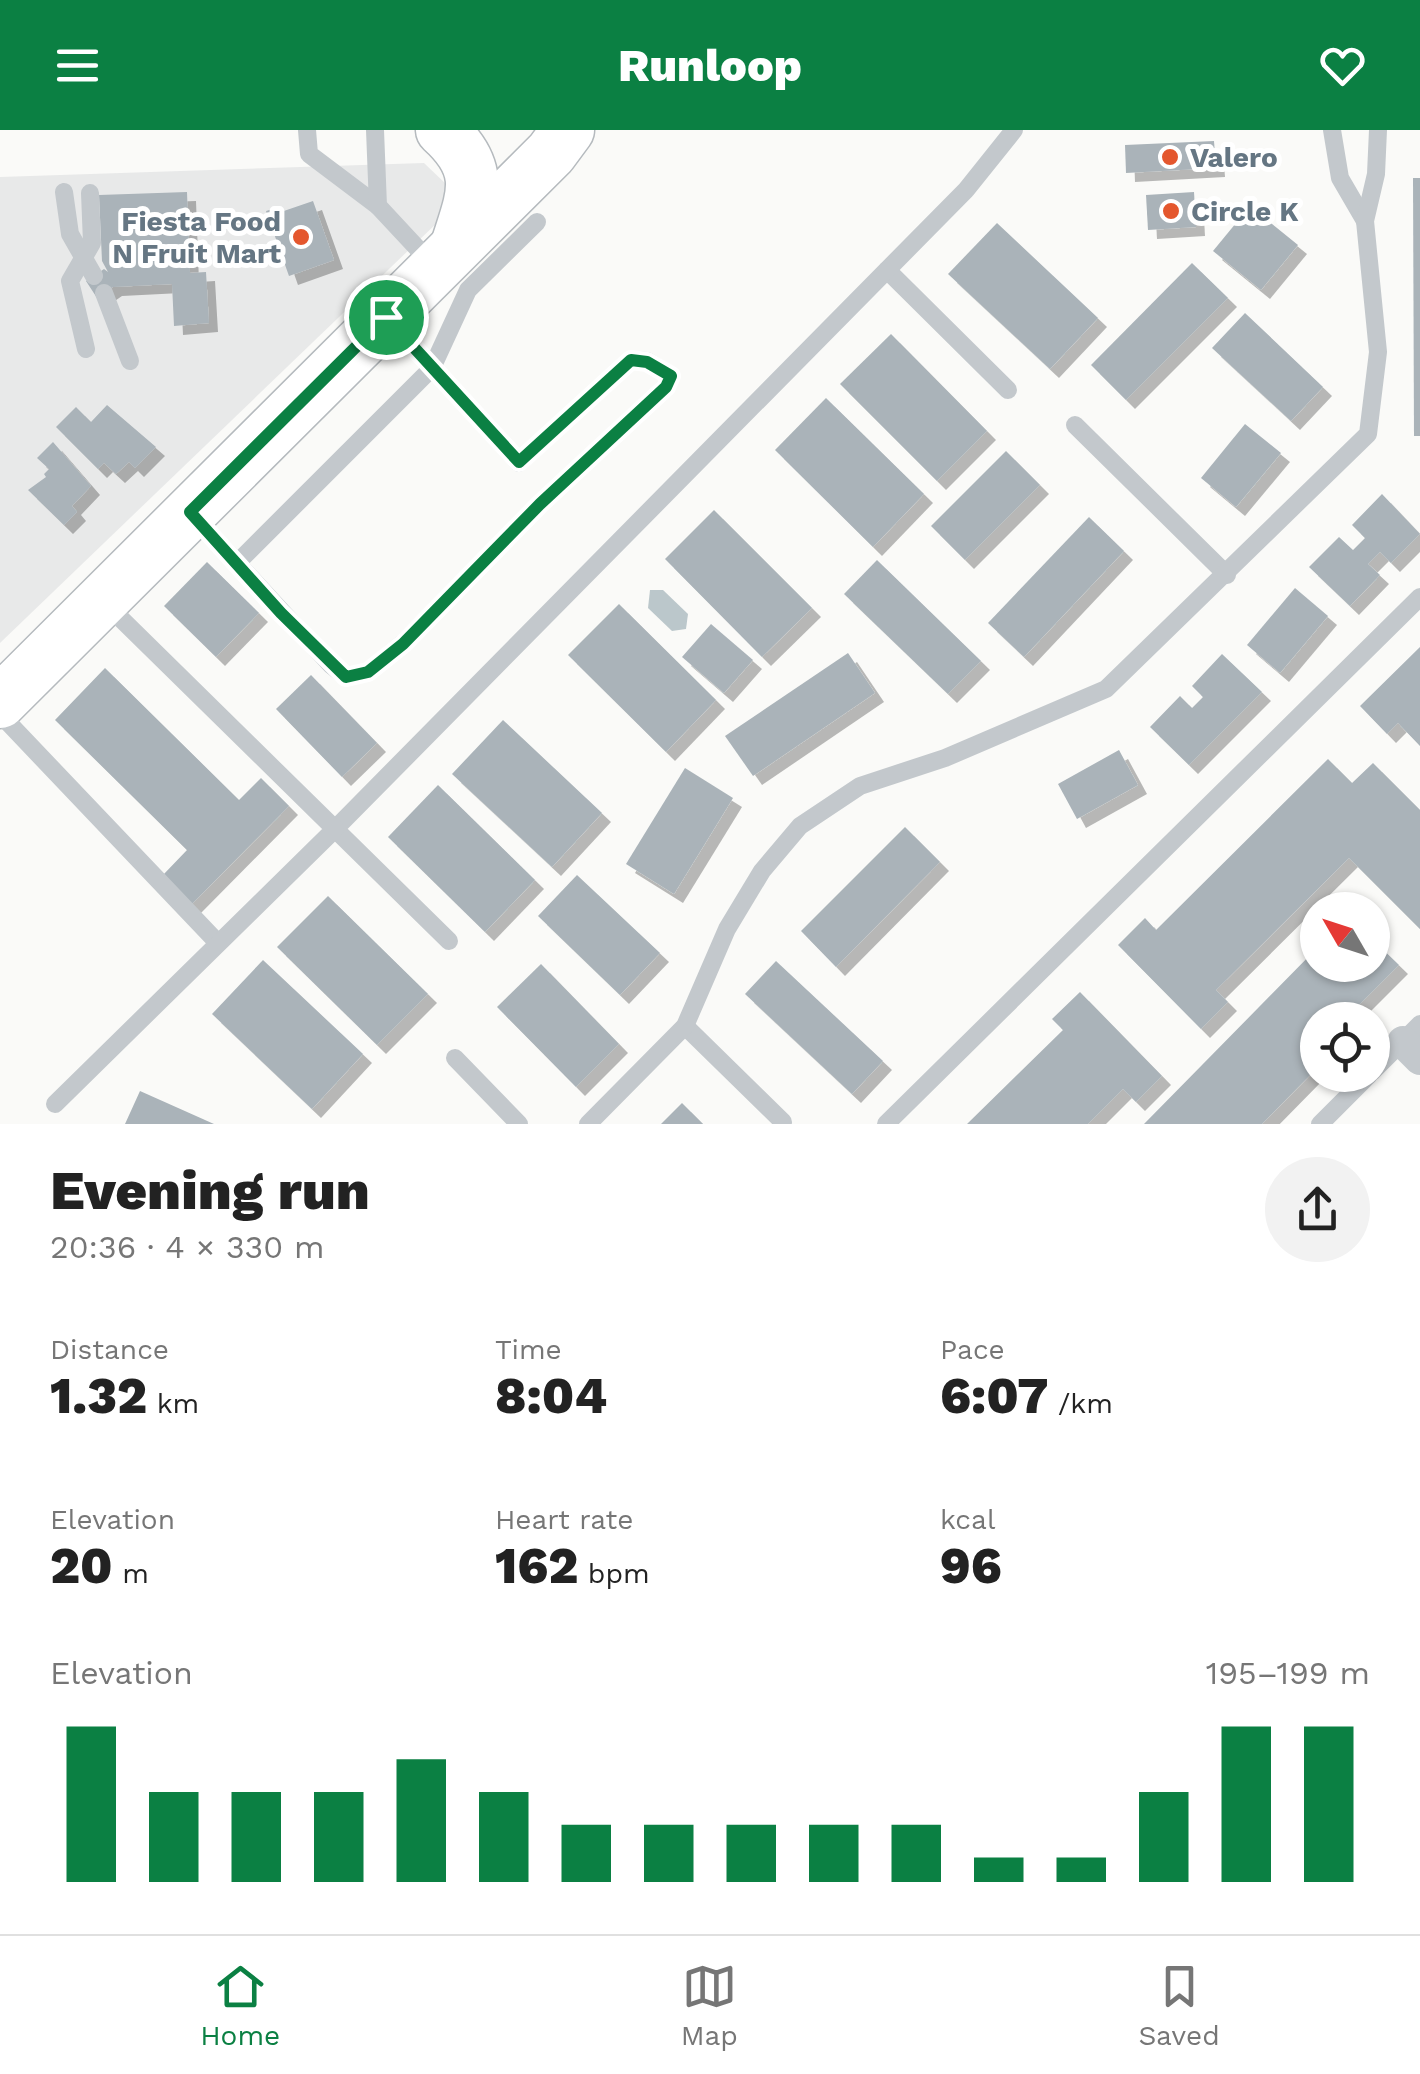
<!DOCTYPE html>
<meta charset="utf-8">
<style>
:root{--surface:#fff;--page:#f2f2f2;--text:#222;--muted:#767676;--line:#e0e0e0;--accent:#0b8043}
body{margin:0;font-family:"Work Sans",sans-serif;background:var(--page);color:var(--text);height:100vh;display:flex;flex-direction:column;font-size:38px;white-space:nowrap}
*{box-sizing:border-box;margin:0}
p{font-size:32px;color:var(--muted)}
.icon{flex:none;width:55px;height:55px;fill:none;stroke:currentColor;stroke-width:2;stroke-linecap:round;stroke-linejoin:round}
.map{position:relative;height:994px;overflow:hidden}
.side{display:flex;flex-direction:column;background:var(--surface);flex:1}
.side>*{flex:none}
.needle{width:65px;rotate:309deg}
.buttons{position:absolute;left:1300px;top:762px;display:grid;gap:20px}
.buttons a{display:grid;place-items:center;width:90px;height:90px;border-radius:50%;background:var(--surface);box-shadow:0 2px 8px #0004;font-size:50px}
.pin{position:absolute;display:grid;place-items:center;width:85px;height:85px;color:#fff;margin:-42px;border:5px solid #fff;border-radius:50%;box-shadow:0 2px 10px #0007}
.round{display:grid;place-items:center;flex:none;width:105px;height:105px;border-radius:52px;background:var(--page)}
.headline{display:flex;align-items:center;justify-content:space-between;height:170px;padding:0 50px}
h1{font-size:55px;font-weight:800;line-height:75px}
.figures{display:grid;grid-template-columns:repeat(3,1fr);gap:15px;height:170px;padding:10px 50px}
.figures div{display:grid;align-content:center}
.figures b{font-size:50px;font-weight:800}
.figures small{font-size:28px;font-weight:400}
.figures p{font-size:28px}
.chart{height:280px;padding:20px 50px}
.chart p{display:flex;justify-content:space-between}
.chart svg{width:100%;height:180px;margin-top:10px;stroke:var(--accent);stroke-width:6}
header{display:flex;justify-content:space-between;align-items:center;height:130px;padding:0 50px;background:var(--accent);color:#fff;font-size:45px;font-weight:800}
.menu{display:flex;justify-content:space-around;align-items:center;height:140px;border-top:2px solid var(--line);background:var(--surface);font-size:28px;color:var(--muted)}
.menu a{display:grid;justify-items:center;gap:5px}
.menu .current{color:var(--accent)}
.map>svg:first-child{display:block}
.built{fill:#e8e9e9}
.water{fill:#bbc7cb}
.building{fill:#aab3b9;filter:url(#shadow)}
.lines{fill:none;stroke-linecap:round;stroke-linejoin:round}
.primary-casing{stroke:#b5babe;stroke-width:55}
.service{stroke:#c3c8cc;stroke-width:18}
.minor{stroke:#c3c8cc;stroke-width:32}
.primary{stroke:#fff;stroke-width:52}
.route-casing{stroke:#fff;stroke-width:20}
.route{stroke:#0b8043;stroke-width:12}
.poi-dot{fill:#e4572e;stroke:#fff;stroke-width:4}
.labels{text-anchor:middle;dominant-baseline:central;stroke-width:10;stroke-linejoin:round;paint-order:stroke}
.poi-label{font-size:28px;font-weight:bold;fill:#657683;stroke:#fff;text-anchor:start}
</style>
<header><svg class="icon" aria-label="menu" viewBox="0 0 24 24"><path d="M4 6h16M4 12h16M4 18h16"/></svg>Runloop<svg class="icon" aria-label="heart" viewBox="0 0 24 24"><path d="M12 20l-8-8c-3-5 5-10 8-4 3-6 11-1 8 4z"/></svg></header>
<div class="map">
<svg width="1420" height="994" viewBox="0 0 1420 994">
<defs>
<filter id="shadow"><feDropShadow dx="9" dy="9" stdDeviation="0" flood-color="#0004"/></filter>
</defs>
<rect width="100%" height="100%" fill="#fafaf8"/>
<path class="built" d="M424 33 447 55 440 90 0 513V47Z"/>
<path class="water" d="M650 460H663L688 484 686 499 672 501 648 478Z"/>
<g class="building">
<path d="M1214 11 1216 38 1126 43 1125 15Z"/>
<path d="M1413 48H1420V306H1414Z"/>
<path d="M187 62 190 143 206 142 209 193 174 196 172 154 113 157 97 168 86 151 104 139 108 142 102 131 99 65Z"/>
<path d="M1194 62 1196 97 1148 100 1146 65Z"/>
<path d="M313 71 334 130 289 146 266 81 276 78 278 83Z"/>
<path d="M1250 76 1298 115 1261 160 1213 121Z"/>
<path d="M997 93 1098 188 1050 239 948 144Z"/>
<path d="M1192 133 1228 168 1126 270 1091 235Z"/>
<path d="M1245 183 1323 257 1291 291 1212 218Z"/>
<path d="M891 204 987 301 937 351 840 254Z"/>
<path d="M826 268 924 364 873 417 775 320Z"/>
<path d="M107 275 156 317 135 338 129 332 116 344 104 333 98 339 56 297 76 277 91 292Z"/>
<path d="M1245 294 1281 323 1236 377 1201 348Z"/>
<path d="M53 312 91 356 72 376 77 382 64 395 28 360 46 347 44 344 49 339 37 328Z"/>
<path d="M1006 321 1040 355 965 430 931 396Z"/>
<path d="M1382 364 1420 404 1391 433 1380 422 1368 434 1380 445 1350 476 1309 437 1339 407 1353 420 1365 408 1352 395Z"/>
<path d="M714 380 812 478 762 527 665 429Z"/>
<path d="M1089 387 1124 421 1024 527 988 493Z"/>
<path d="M877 430 981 531 948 564 844 464Z"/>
<path d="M207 432 259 483 216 527 164 476Z"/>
<path d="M1295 458 1328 486 1280 543 1247 515Z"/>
<path d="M619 474 716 570 666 622 568 525Z"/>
<path d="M711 494 753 530 724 563 682 527Z"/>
<path d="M1420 517V616L1398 593 1387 604 1360 576Z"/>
<path d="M848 523 875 563 753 646 725 606Z"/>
<path d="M1222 524 1262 562 1189 635 1150 597 1180 566 1192 578 1203 567 1192 556Z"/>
<path d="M105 538 239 670 261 648 289 676 192 774 163 745 187 720 55 590Z"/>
<path d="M311 545 377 613 342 647 276 579Z"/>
<path d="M503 590 602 683 552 737 452 644Z"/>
<path d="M1119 620 1138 655 1077 689 1058 654Z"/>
<path d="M1328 629 1352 653 1373 633 1420 680V799L1349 728 1216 860 1228 872 1201 899 1118 815 1145 788 1156 800Z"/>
<path d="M685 638 733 668 674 764 626 734Z"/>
<path d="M438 655 535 750 485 802 388 707Z"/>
<path d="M905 697 940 732 836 837 801 801Z"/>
<path d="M577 745 660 823 620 865 538 786Z"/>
<path d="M328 766 428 864 377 915 277 817Z"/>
<path d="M1372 809 1399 835 1357 877 1367 887 1364 890H1318V937L1262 994H1144L1318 817V835H1372Z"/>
<path d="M263 830 363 924 312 979 212 884Z"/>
<path d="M776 831 883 931 852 964 745 864Z"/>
<path d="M541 834 619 914 576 957 497 877Z"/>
<path d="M1080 862 1162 946 1136 972 1123 959 1088 994H967L1063 900 1052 889Z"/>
<path d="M140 961 214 994H125Z"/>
<path d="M682 973 703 994H661Z"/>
</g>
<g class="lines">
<g class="primary-casing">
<g id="primary">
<path d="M442 0C486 40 473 65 457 115"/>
<path d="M0 572 551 23 568 0"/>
</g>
</g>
<g class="service">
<path d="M307 0 309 24 378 76"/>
<path d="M375 0 378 76 432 134"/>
<path d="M1332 0 1340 48 1365 91"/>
<path d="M64 62 70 104 94 146"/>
<path d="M887 140 1008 260"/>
<path d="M104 163 130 231"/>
<path d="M86 219 70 151 92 113 90 63"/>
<path d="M1075 295 1227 445"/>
<path d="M194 386 331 535 346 547 368 542 403 513 540 374 665 257 671 246 647 231 631 230 519 333 388 189"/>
<path d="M237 433 432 238 468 160 537 92"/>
<path d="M0 584 218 813"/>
<path d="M449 811 335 699 966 60 1014 0"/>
<path d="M685 896 783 992"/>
<path d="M455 928 519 994"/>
<path d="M1372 942 1420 894"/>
<path d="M55 974 335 699 106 474"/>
<path d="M588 994 685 896 727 799 762 741 800 696 860 656 945 628 1106 559 1368 304 1378 222 1365 91 1376 44 1378 0"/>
<path d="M886 994 1420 467"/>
<path d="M1320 994 1369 945"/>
</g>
<path class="minor" d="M1403 912 1420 929"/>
<use href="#primary" class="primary"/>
</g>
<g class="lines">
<g class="route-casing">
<path id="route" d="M386 187 519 332 631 230 647 232 671 246 666 257 540 374 403 514 368 542 346 547 281 483 190 382Z"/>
</g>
<use href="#route" class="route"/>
</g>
<g class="poi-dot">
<circle cx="1170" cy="27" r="10"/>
<circle cx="1171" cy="81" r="10"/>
<circle cx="301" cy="107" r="10"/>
</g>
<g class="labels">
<g class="poi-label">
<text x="1190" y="27">Valero</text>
<text x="1191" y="81">Circle K</text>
<text x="281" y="91" text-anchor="end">Fiesta Food<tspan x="281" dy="32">N Fruit Mart</tspan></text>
</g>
</g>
</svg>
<div class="buttons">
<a><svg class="needle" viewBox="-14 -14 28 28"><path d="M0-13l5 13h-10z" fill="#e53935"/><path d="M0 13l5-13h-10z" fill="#767676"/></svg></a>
<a><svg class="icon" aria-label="locate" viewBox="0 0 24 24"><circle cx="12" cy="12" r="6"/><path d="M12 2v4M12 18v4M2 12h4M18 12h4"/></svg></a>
</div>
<div class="pin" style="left:386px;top:187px;background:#1e9e55"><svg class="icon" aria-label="arrive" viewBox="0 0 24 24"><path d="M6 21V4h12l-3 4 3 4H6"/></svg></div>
</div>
<section class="side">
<div class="headline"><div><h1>Evening run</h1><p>20:36 · 4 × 330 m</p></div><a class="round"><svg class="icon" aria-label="share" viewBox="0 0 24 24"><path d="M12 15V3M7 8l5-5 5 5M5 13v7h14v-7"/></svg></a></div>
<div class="figures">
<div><p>Distance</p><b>1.32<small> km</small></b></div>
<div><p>Time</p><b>8:04</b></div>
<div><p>Pace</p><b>6:07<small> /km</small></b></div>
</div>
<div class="figures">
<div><p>Elevation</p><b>20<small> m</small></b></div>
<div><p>Heart rate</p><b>162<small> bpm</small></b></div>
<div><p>kcal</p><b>96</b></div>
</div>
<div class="chart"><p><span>Elevation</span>195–199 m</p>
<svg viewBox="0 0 160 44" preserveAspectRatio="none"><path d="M5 44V6M15 44V22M25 44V22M35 44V22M45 44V14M55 44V22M65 44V30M75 44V30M85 44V30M95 44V30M105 44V30M115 44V38M125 44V38M135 44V22M145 44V6M155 44V6"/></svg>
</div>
</section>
<nav class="menu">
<a class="current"><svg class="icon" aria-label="home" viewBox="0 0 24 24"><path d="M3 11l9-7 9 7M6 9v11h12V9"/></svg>Home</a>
<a><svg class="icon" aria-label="map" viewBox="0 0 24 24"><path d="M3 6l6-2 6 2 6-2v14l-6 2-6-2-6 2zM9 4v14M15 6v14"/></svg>Map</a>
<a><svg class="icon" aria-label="saved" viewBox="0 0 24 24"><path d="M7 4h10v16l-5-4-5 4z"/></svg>Saved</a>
</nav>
